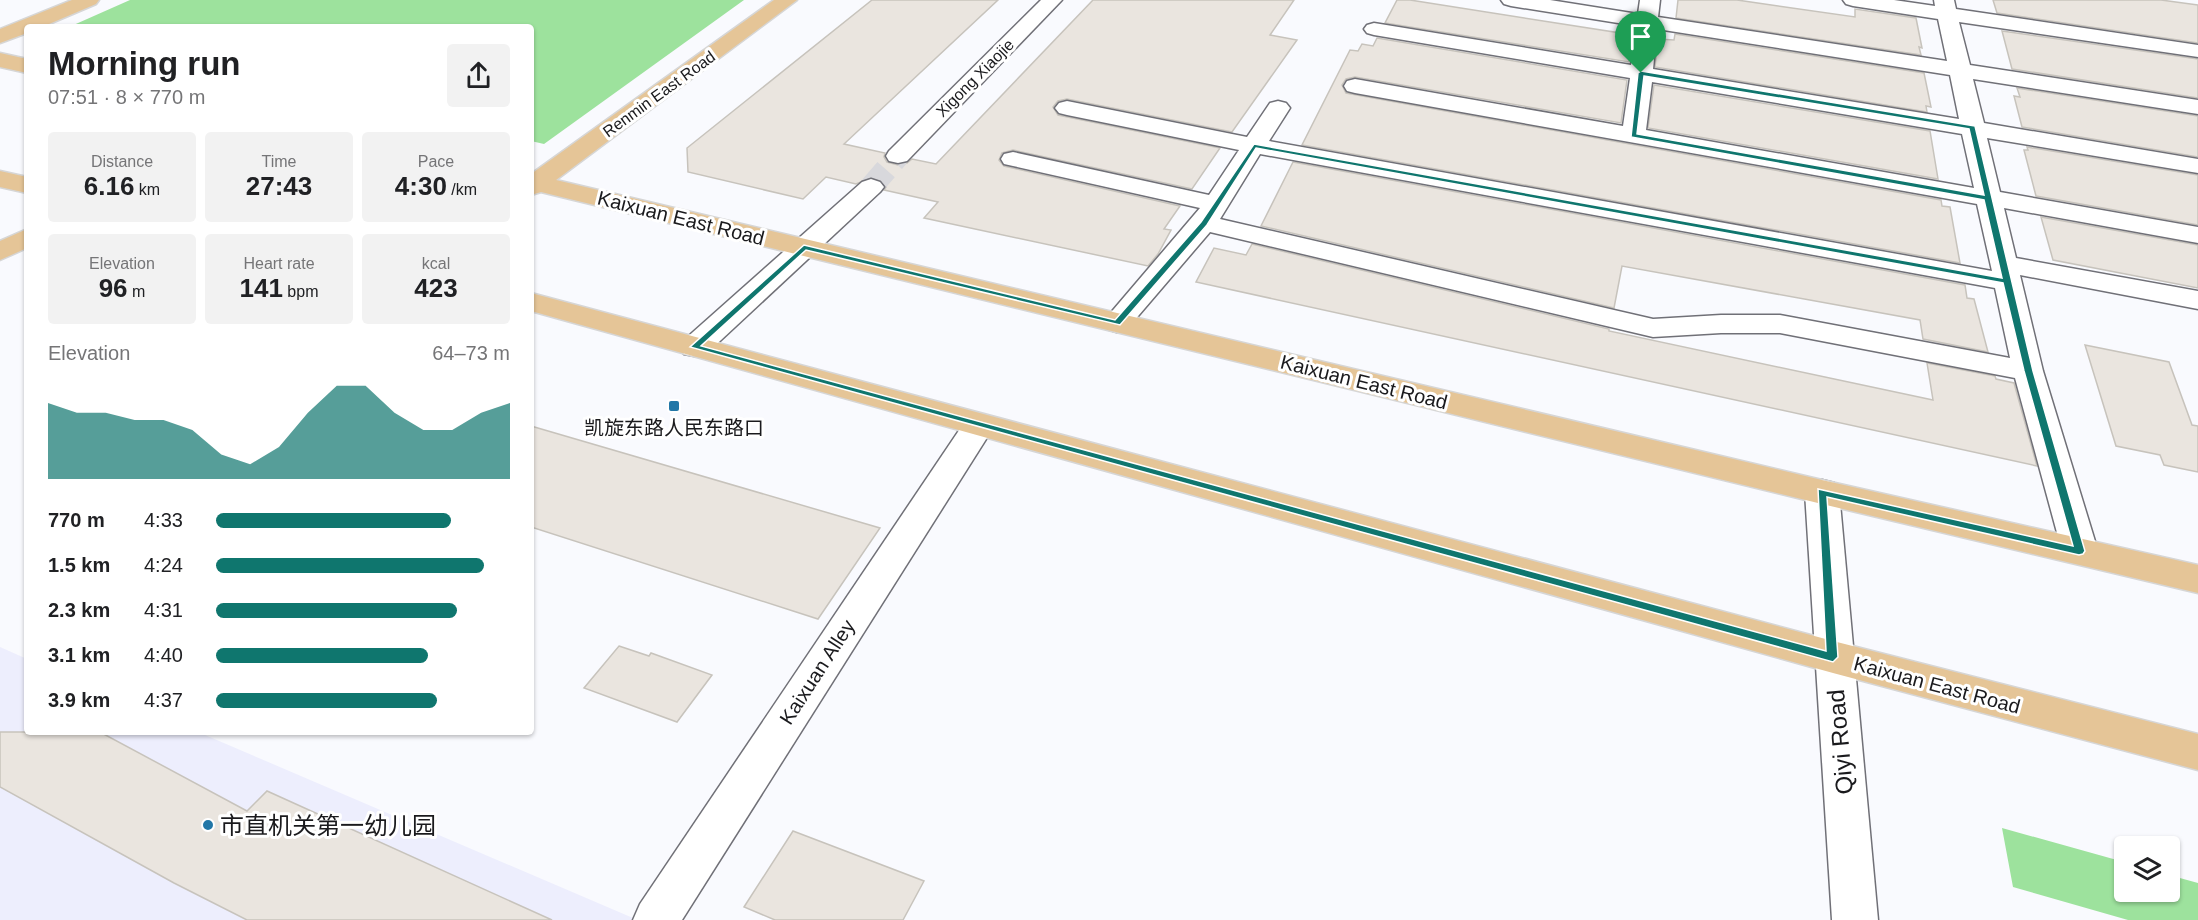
<!DOCTYPE html>
<meta charset="utf-8">
<style>
:root{--surface:#fff;--page:#f2f2f2;--text:#202124;--muted:#757577;--accent:#0f766e}
body{margin:0;font-family:Helvetica,"Noto Sans SC",sans-serif;background:var(--page);color:var(--text);height:100vh;display:flex;flex-direction:column;font-size:22px;white-space:nowrap}
*{box-sizing:border-box;margin:0}
p{font-size:20px;color:var(--muted)}
.icon{flex:none;width:33px;height:33px;fill:none;stroke:currentColor;stroke-width:2;stroke-linecap:round;stroke-linejoin:round}
.map{position:relative;flex:1;overflow:hidden}
.side{position:absolute;left:24px;top:24px;width:510px;height:711px;display:flex;flex-direction:column;background:var(--surface);border-radius:6px;box-shadow:0 2px 4px #0004}
.side>*{flex:none}
.tools{position:absolute;left:2114px;top:836px;display:grid;gap:12px}
.tools a{display:grid;place-items:center;width:66px;height:66px;border-radius:6px;background:var(--surface);box-shadow:0 2px 4px #0004;font-size:30px}
.pin{position:absolute;display:grid;place-items:center;width:51px;height:51px;color:#fff;margin:-62px -26px;border-radius:50% 50% 50% 0;rotate:-45deg;box-shadow:0 0 6px #0007}
.pin .icon{rotate:45deg}
.round{display:grid;place-items:center;flex:none;width:63px;height:63px;border-radius:6px;background:var(--page)}
.overview{display:flex;align-items:center;justify-content:space-between;height:102px;padding:0 24px}
h1{font-size:33px;font-weight:600;line-height:45px}
.figures{display:grid;grid-template-columns:repeat(3,1fr);gap:9px;height:102px;padding:6px 24px}
.figures div{display:grid;align-content:center;border-radius:6px;background:var(--page);text-align:center}
.figures b{font-size:26px;font-weight:600}
.figures small{font-size:16px;font-weight:400}
.figures p{font-size:16px}
.chart{height:168px;padding:12px 24px}
.chart p{display:flex;justify-content:space-between}
.chart svg{width:100%;height:108px;margin-top:6px;fill:var(--accent);opacity:.7}
ul{padding:0 24px;list-style:none;font-size:20px}
li{display:grid;grid-template-columns:96px 72px 1fr;align-items:center;height:45px}
li i{height:15px;border-radius:8px;background:var(--accent)}
.map>svg:first-child{display:block}
.built{fill:#edeefd}
.green{fill:#9de29d}
.building{fill:#eae5df;stroke:#c7c3bc;stroke-width:1.5}
.lines{fill:none;stroke-linecap:round;stroke-linejoin:round}
.minor-tunnel{stroke:#d8d8dc;stroke-width:23;stroke-dasharray:23 11;stroke-linecap:butt}
.minor-casing{stroke:#707077;stroke-width:3}
.major-casing{stroke:#d6d6d6;stroke-width:3}
.minor{fill:#fff;fill-rule:evenodd}
.major{fill:#e5c597;fill-rule:evenodd}
.route{fill:#0f766e;stroke:#fff;stroke-width:1.5;fill-rule:evenodd}
.poi-dot{fill:#2277a7;stroke:#fff;stroke-width:2}
.labels{text-anchor:middle;dominant-baseline:central;stroke-width:6;stroke-linejoin:round;paint-order:stroke}
.far-street-label{font-size:16px;fill:#1a1a1d;stroke:#fff}
.street-label{font-size:20px;fill:#1a1a1d;stroke:#fff}
.poi-label{font-size:20px;fill:#1a1a1d;stroke:#fff}
.near-street-label{font-size:24px;fill:#1a1a1d;stroke:#fff}
.near-poi-label{font-size:24px;fill:#1a1a1d;stroke:#fff;text-anchor:start}
</style>
<div class="map">
<svg width="2198" height="920" viewBox="0 0 2198 920">
<rect width="100%" height="100%" fill="#f9fafe"/>
<path class="built" d="M0 647 27 659V732H198L633 918 631 920H0Z"/>
<g class="green">
<path d="M130 0H744L544 144 531 141V27H69Z"/>
<path d="M2002 828 2124 862V891H2169V875L2198 883V920H2128L2013 887Z"/>
</g>
<g class="building">
<path d="M872 0H998L844 144 885 153 884 157 887 162 898 165 907 163 912 159 936 164 1093 0H1294L1270 35 1297 40 1232 132 1067 99 1058 101 1053 107 1058 115 1220 148 1192 189 1013 150 1002 153 999 160 1004 166 1180 206 1164 229 1171 230 1158 254 1148 266 924 218 938 202 884 190 886 187 882 181 872 177 856 184 826 177 803 199 688 172 687 148Z"/>
<path d="M1397 0H1410L1633 35 1629 62 1385 23Z"/>
<path d="M1678 0H1737L1855 17V9L1916 18 1922 48 1919 47 1921 55 1676 18Z"/>
<path d="M1993 0H2161L2198 5V43L1997 13Z"/>
<path d="M2002 31 2198 59V98L2012 69Z"/>
<path d="M1675 34 1924 73 1931 107 1926 106 1927 112 1655 67 1658 39 1674 40Z"/>
<path d="M1377 38 1627 80 1621 123 1355 77 1346 79 1342 85 1346 93 1941 200 1942 206 1950 207 1960 263 1302 145 1350 50 1358 51 1362 44 1373 46Z"/>
<path d="M1654 85 1930 131 1938 179 1648 128Z"/>
<path d="M2017 88 2198 116V157L2022 127 2014 96 2020 97Z"/>
<path d="M2027 147 2198 175V225L2036 196 2024 150H2028Z"/>
<path d="M1293 162 1965 285 1967 298 1974 299 1988 352 1923 339 1920 320 1622 266 1614 308 1261 226Z"/>
<path d="M2041 217 2198 245V288L2053 260Z"/>
<path d="M1252 244 1609 329V331L1933 400 1927 363 1995 376 1996 379 2014 383 2037 466 1196 282 1214 248 1246 255Z"/>
<path d="M2085 345 2169 362 2192 425 2198 426V472L2164 465 2160 455 2116 446Z"/>
<path d="M531 426 880 528 818 619 531 527Z"/>
<path d="M619 646 649 656 651 653 712 675 677 722 584 688Z"/>
<path d="M0 732H100L247 811 267 791 552 920H247L174 883 0 787Z"/>
<path d="M793 831 924 881 903 920H775L744 907Z"/>
</g>
<g class="lines">
<path class="minor-tunnel" d="M871 187 898 156"/>
<g class="minor-casing">
<g id="minor">
<path d="M1041 0H1062L907 161 898 163 889 161 886 156 889 151Z"/>
<path d="M1501 0H1550L1638 14 1640 0H1660L1658 17 1947 61 1938 19 1853 6 1846 4 1843 0H1894L1935 6 1934 0H1954L1956 9 2198 45V57L1959 22 1970 65 2198 100V114L1973 79 1984 123 2198 159V173L1987 138 2000 192 2198 227V243L2004 208 2016 258 2198 291V309L2020 275 2043 371 2098 551 2093 560 2080 564 2067 560 2062 551 2015 378 1780 333H1721L1653 337 1210 232 1127 329 1117 332 1107 329 1102 323 1200 208 1013 166 1004 164 1001 159 1004 154 1013 152 1209 195 1239 150 1067 115 1059 113 1055 108 1059 103 1067 101 1247 137 1270 103 1278 101 1286 103 1290 108 1269 141 1992 271 1977 204 1355 93 1347 91 1344 86 1347 81 1355 79 1623 126 1630 78 1374 35 1367 33 1364 29 1367 25 1374 23 1631 65 1637 26 1511 6 1504 4ZM1657 29 1950 75 1959 119 1653 69ZM1652 82 1962 134 1974 188 1646 130ZM1260 154 1995 288 2010 358 1780 315H1721L1653 319 1220 219Z"/>
<path d="M871 179 880 182 884 187 880 192 706 354 695 356 684 354 680 347 684 340 862 182Z"/>
<path d="M979 414 990 417 995 425 682 920H633L640 904 968 417Z"/>
<path d="M1822 480 1834 483 1839 492 1878 920H1832L1805 492 1810 483Z"/>
</g>
</g>
<g class="major-casing">
<g id="major">
<path d="M72 0H99L96 4 42 27H27V33L0 43V29Z"/>
<path d="M774 0H797L556 180 1822 480 2198 565V593L1822 504 541 192 531 195V174Z"/>
<path d="M0 53 27 59V73L0 67Z"/>
<path d="M0 171 27 177V193L0 187Z"/>
<path d="M27 229V248L0 260V241Z"/>
<path d="M531 293 1833 641 2198 734V770L1833 673 531 311Z"/>
</g>
</g>
<use href="#minor" class="minor"/>
<use href="#major" class="major"/>
</g>
<path class="route" d="M1641 71 1975 126 2033 371 2085 551 2083 554 2079 555 1827 497 1838 657 1833 662 690 347 804 245 1115 320 1201 222 1254 144 2002 278 1984 200 1631 137 1638 73ZM1644 76 1969 129 1984 195 1637 134ZM1256 148 2003 283 2024 371 2073 546 1818 489 1826 651 701 346 806 250 1120 325 1207 225Z"/>
<g class="poi-dot">
<rect x="668" y="400" width="12" height="12" rx="3"/>
<circle cx="208" cy="825" r="6"/>
</g>
<g class="labels">
<g class="far-street-label">
<text transform="translate(975 78) rotate(-45)">Xigong Xiaojie</text>
<text transform="translate(659 94) rotate(-36)">Renmin East Road</text>
</g>
<g class="street-label">
<text transform="translate(681 218) rotate(14)">Kaixuan East Road</text>
<text transform="translate(1364 382) rotate(14)">Kaixuan East Road</text>
<text transform="translate(817 672) rotate(-57)">Kaixuan Alley</text>
<text transform="translate(1937 685) rotate(15)">Kaixuan East Road</text>
</g>
<g class="poi-label">
<text x="674" y="428">凯旋东路人民东路口</text>
</g>
<g class="near-street-label">
<text transform="translate(1840 742) rotate(-95)">Qiyi Road</text>
</g>
<g class="near-poi-label">
<text x="220" y="825">市直机关第一幼儿园</text>
</g>
</g>
</svg>
<div class="tools">
<a><svg class="icon" aria-label="layers" viewBox="0 0 24 24"><path d="M12 4l9 5-9 5-9-5zM3 14l9 5 9-5"/></svg></a>
</div>
<div class="pin" style="left:1641px;top:73px;background:#1e9e55"><svg class="icon" aria-label="arrive" viewBox="0 0 24 24"><path d="M6 21V4h12l-3 4 3 4H6"/></svg></div>
<section class="side">
<div class="overview"><div><h1>Morning run</h1><p>07:51 · 8 × 770 m</p></div><a class="round"><svg class="icon" aria-label="share" viewBox="0 0 24 24"><path d="M12 15V3M7 8l5-5 5 5M5 13v7h14v-7"/></svg></a></div>
<div class="figures">
<div><p>Distance</p><b>6.16<small> km</small></b></div>
<div><p>Time</p><b>27:43</b></div>
<div><p>Pace</p><b>4:30<small> /km</small></b></div>
</div>
<div class="figures">
<div><p>Elevation</p><b>96<small> m</small></b></div>
<div><p>Heart rate</p><b>141<small> bpm</small></b></div>
<div><p>kcal</p><b>423</b></div>
</div>
<div class="chart"><p><span>Elevation</span>64–73 m</p>
<svg viewBox="0 0 160 44" preserveAspectRatio="none"><path d="M0 44V13L10 17L20 17L30 20L40 20L50 24L60 34L70 38L80 31L90 17L100 6L110 6L120 17L130 24L140 24L150 17L160 13V44z"/></svg>
</div>
<ul>
<li><b>770 m</b>4:33<i style="width:80%"></i></li>
<li><b>1.5 km</b>4:24<i style="width:91%"></i></li>
<li><b>2.3 km</b>4:31<i style="width:82%"></i></li>
<li><b>3.1 km</b>4:40<i style="width:72%"></i></li>
<li><b>3.9 km</b>4:37<i style="width:75%"></i></li>
</ul>
</section>
</div>
